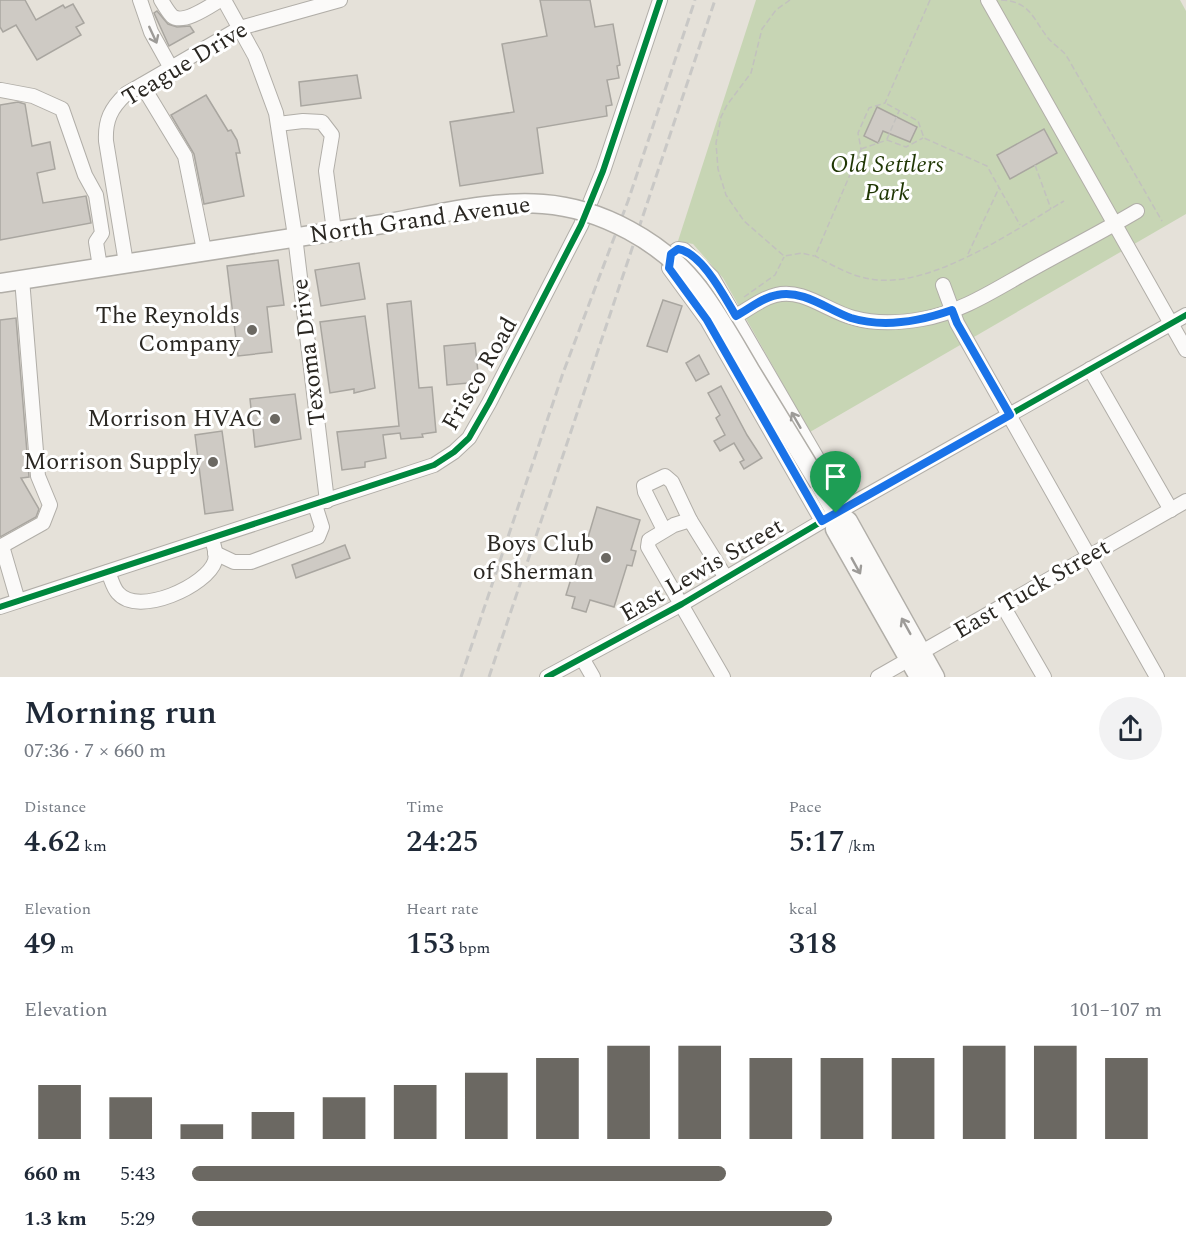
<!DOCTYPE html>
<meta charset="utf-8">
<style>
:root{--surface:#fff;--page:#f2f2f3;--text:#1f2937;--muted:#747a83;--accent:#6b6862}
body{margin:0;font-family:Spectral,serif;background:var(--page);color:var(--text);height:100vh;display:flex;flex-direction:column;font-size:22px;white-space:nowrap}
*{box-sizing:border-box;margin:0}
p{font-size:20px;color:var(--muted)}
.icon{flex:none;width:33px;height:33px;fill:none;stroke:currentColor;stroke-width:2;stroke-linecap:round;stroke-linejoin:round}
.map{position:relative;height:677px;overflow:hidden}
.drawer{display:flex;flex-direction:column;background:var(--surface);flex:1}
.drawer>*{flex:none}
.pin{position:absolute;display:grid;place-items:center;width:51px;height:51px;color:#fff;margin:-62px -26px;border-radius:50% 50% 50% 0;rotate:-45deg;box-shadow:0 0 6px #0007}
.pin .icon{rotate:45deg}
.round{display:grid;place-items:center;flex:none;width:63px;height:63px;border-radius:32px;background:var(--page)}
.head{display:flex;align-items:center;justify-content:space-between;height:102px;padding:0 24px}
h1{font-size:33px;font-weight:600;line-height:45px}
.stats{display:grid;grid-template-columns:repeat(3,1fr);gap:9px;height:102px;padding:6px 24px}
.stats div{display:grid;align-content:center}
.stats b{font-size:30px;font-weight:600}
.stats small{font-size:16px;font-weight:400}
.stats p{font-size:16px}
.chart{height:168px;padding:12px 24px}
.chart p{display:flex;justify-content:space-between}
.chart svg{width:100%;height:108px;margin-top:6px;stroke:var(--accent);stroke-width:6}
ul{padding:0 24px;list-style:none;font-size:20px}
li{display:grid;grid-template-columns:96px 72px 1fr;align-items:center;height:45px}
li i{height:15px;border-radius:8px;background:var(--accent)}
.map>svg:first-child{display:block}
.green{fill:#c7d5b4}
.building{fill:#cecac4;stroke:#a9a6a0;stroke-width:1.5}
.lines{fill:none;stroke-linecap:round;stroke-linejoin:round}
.minor-casing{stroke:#b1aea8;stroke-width:16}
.major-casing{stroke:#b1aea8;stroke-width:21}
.path{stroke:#c2c1be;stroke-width:1.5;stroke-dasharray:6 3;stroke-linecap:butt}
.minor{stroke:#fbfaf9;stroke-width:14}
.major{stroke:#fbfaf9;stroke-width:18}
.rail{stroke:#c9c8c6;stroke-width:3;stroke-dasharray:9 4.5;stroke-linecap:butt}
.major-bridge-casing{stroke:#b1aea8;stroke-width:21;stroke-linecap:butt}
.major-bridge{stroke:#fbfaf9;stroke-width:18}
.cycleway-casing{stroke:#fff;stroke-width:10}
.cycleway{stroke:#00873e;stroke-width:6}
.oneway{stroke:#9d9b98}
.route-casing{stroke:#fff;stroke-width:12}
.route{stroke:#1a73e8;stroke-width:8}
.poi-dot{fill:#6b6862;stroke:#fff;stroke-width:2}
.labels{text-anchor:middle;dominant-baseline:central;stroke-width:6;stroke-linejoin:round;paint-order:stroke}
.street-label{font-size:24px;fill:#2a2722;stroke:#fff}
.park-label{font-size:24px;font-style:italic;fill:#1f3603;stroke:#fff}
.poi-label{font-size:24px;fill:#2a2722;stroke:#fff;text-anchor:end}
</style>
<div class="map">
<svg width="1186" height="677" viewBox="0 0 1186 677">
<rect width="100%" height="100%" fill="#e5e1d9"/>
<path class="green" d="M756 0H1180L1186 11V214L810 432 723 278 693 244 678 241Z"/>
<g class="building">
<path d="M0 0H25L36 20 63 5 65 8 73 4 84 23 76 27 81 35 37 60 16 25 3 32 0 27Z"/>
<path d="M540 0H590L595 27 613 24 620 65 617 66 619 78 607 80 612 105 606 106 607 116 537 128 543 173 460 186 450 122 514 112 502 44 547 36Z"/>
<path d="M157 11 168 24 177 27 190 26 194 32 169 46 154 13Z"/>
<path d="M357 75 361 98 301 106 299 82Z"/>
<path d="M206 95 228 131 231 130 237 140 240 153H236L244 196 204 204 194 154 171 115Z"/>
<path d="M18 102 25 104 32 146 50 142 55 169 37 173 43 203 86 196 91 223 0 240V105Z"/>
<path d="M877 107 917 127 910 142 883 131 878 143 864 136Z"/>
<path d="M1044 129 1057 153 1010 179 997 155Z"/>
<path d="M278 260 284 305 267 307 272 352 238 356 227 266Z"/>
<path d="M359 263 365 299 321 306 315 270Z"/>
<path d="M663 300 682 306 667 352 647 346Z"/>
<path d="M411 301 419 388 432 387 436 432 422 434 423 437 401 439 400 433 383 435 386 458 365 462V467L342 470 337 432 399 426 387 304Z"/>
<path d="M365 316 375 388 354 393V389L330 393 320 322Z"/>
<path d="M16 318 29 477 21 478 39 509 36 517 0 537V320Z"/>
<path d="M475 343 479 382 447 385 444 346Z"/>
<path d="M699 355 709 374 696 381 686 363Z"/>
<path d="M721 386 747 435 762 458 744 469 740 462 744 460 734 443 720 451 714 441 725 435 716 418 720 415 708 393Z"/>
<path d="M295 394 301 439 255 447 250 399Z"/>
<path d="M222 431 233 510 205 514 195 435Z"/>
<path d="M597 507 640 520 631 550 636 551 632 566 627 565 614 607 590 600 586 612 572 608 575 597 566 595 580 550 584 551Z"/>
<path d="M345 545 350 558 296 578 292 565Z"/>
</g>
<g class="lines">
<g class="minor-casing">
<g id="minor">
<path d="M140 0 151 32 171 68"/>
<path d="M161 0C164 5 168 12 172 16 183 25 210 6 220 0"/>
<path d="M224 0 255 56 276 113 295 236 327 501"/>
<path d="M988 0 1186 350"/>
<path d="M142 85 185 156 204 250"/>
<path d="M1 90 33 96 62 109 85 175 96 195 102 233 96 242 100 267"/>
<path d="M278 124 303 121 322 122 332 135 326 171 334 231"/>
<path d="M126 263 106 141C105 120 111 108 126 94L240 28 340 0"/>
<path d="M943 285 957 323 1157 677"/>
<path d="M736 316C749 309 762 298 776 295 804 288 828 312 854 318 875 324 900 323 922 319 959 313 993 291 1025 273 1062 252 1100 233 1137 211"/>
<path d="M1090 369 1171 510"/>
<path d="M822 521 707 320 669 268 671 254 678 249 684 250 712 277 846 508"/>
<path d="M664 530 645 492 644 486 665 476 672 482 690 520"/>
<path d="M2 546 18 601"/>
<path d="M0 547 43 523 50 505 38 476 22 279"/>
<path d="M215 553 234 562H251L318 537 322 527 315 505"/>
<path d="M108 572C111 578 113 588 118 593 138 617 207 586 215 561 217 553 214 545 211 538"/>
<path d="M1003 606 1044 677"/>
<path d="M0 607 434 465 454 452 469 438 489 403 581 225 603 171 660 0"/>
<path d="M582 658 593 677"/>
<path d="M547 677 682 604 836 513 1186 315"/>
<path d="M723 677 648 547 649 540 674 525 690 520 726 578"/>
<path d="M878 677 1186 501"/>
</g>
</g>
<g class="major-casing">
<g id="major">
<path d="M0 283 389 223"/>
<path d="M819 483 836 513 848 521 935 677"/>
<path d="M836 513 835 529 919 677"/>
</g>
</g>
<g class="path">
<path d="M790 0 776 10 762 29 751 73 727 105 721 117 716 143 718 169 726 195 744 221 784 256 802 253 814 256"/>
<path d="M930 0 885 103 869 108 858 133 861 149 815 256C832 265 851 276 870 279 930 290 1013 231 1064 201"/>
<path d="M1001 0C1030 1 1033 19 1048 38 1054 45 1061 49 1066 55L1162 221"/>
<path d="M887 104 918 121 924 138 987 166 1020 225"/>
<path d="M887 139 899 111"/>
<path d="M861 149 887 140 906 147 923 138"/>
<path d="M1035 165 1051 209"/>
<path d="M968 254 999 188"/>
<path d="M744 297 775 275 784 257"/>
</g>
<use href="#minor" class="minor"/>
<use href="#major" class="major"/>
<g class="rail">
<path d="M461 677 563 373 628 201 695 0"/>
<path d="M489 677 715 0"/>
</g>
<g class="major-bridge-casing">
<path id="major-bridge" d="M389 223C439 214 492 200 543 204 600 208 664 242 699 289 718 314 734 343 750 370 773 408 796 446 819 483"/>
</g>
<use href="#major-bridge" class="major-bridge"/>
<g class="cycleway-casing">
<g id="cycleway">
<path d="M0 607 434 465 454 452 469 438 489 403 581 225 603 171 660 0"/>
<path d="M547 677 682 604 836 513 1186 315"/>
</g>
</g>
<use href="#cycleway" class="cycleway"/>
</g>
<defs><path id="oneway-shaft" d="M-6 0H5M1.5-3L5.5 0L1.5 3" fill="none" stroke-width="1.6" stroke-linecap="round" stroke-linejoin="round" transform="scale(1.5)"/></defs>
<g class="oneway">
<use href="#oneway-shaft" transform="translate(153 35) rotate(65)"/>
<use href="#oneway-shaft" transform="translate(796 420) rotate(-120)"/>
<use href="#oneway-shaft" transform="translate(856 566) rotate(61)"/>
<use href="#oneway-shaft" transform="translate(906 626) rotate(-119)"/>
</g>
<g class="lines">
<g class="route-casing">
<path id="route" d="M678 249C702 253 724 296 736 316 749 309 763 297 777 295 803 289 828 310 851 318 884 328 921 321 952 310L957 323 1010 415 822 521 707 320 669 268 671 254Z"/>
</g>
<use href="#route" class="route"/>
</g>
<g class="poi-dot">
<circle cx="252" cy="330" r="6"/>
<circle cx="275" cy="419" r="6"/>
<circle cx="213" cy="462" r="6"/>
<circle cx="606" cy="558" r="6"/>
</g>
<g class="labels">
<g class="street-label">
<text transform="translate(185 64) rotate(-31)">Teague Drive</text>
<text transform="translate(420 220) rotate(-8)">North Grand Avenue</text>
<text transform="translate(309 352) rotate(-97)">Texoma Drive</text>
<text transform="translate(480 374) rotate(-60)">Frisco Road</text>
<text transform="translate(702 570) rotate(-30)">East Lewis Street</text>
<text transform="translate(1032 589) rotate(-30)">East Tuck Street</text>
</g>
<g class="park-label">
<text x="887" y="165">Old Settlers<tspan x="887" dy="28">Park</tspan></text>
</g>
<g class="poi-label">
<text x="240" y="316">The Reynolds<tspan x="240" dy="28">Company</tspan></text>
<text x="263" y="419">Morrison HVAC</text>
<text x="201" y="462">Morrison Supply</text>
<text x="594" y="544">Boys Club<tspan x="594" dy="28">of Sherman</tspan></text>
</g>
</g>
</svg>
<div class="pin" style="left:836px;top:513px;background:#1e9e55"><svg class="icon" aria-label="arrive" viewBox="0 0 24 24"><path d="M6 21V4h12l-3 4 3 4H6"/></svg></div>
</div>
<section class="drawer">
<div class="head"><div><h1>Morning run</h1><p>07:36 · 7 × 660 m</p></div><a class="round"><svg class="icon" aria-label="share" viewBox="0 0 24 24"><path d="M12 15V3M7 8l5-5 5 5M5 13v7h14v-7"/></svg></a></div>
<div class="stats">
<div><p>Distance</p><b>4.62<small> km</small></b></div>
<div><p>Time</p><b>24:25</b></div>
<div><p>Pace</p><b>5:17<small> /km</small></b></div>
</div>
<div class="stats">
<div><p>Elevation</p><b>49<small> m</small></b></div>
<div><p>Heart rate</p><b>153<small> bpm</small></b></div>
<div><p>kcal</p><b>318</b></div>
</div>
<div class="chart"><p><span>Elevation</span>101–107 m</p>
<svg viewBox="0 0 160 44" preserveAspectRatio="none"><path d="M5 44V22M15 44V27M25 44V38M35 44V33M45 44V27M55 44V22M65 44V17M75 44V11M85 44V6M95 44V6M105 44V11M115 44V11M125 44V11M135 44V6M145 44V6M155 44V11"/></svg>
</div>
<ul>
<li><b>660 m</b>5:43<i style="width:55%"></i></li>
<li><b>1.3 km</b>5:29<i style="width:66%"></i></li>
</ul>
</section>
